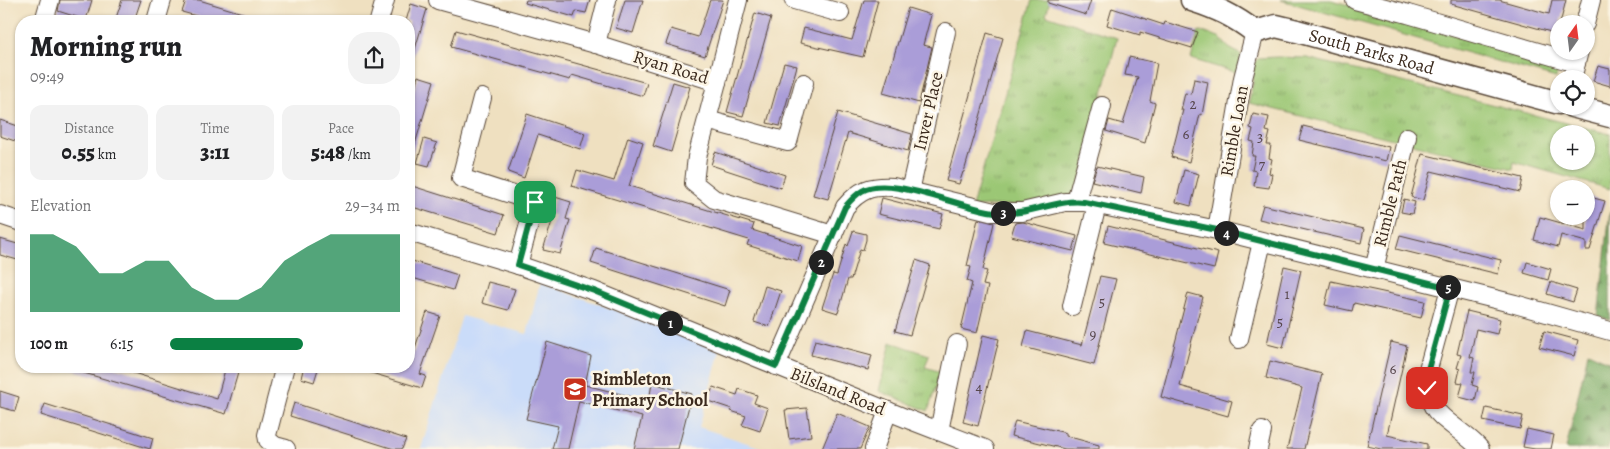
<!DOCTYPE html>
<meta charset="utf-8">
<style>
:root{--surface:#fff;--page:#f2f2f2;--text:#202124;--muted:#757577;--accent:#0b8043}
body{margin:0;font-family:Alegreya,serif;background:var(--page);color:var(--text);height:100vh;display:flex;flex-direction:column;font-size:19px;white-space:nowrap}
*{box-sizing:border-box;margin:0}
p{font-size:16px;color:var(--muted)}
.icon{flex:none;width:28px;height:28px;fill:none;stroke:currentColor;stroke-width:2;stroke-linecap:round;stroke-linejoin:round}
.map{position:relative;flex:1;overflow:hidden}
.details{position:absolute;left:15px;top:15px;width:400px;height:358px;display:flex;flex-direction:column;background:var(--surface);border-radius:20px;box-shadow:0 1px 4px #0004}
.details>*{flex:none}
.needle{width:32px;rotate:14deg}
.controls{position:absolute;left:1550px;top:15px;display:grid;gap:10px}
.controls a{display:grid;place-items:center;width:45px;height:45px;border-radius:50%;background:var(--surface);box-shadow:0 1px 4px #0004;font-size:25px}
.pin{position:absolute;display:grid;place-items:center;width:42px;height:42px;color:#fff;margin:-21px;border-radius:10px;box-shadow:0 2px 8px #0006}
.km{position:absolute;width:25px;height:25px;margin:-12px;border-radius:50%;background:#222;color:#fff;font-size:14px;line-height:25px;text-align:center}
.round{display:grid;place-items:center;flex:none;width:52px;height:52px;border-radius:20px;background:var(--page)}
.head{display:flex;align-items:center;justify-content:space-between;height:85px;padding:0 15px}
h1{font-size:28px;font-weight:800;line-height:38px}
.figures{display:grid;grid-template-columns:repeat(3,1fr);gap:8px;height:85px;padding:5px 15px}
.figures div{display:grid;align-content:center;border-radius:12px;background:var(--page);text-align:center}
.figures b{font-size:21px;font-weight:800}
.figures small{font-size:14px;font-weight:400}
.figures p{font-size:14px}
.chart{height:140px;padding:10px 15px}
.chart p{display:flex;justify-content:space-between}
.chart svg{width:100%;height:90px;margin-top:5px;fill:var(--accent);opacity:.7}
ul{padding:0 15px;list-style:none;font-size:16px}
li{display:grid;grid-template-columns:80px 60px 1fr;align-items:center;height:38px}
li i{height:12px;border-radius:6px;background:var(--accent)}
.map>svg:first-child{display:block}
.built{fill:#cadcf9}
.grass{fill:url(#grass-tufts);stroke:#6b7849;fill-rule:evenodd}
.forest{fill:url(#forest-firs);stroke:#5c6b42}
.building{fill:#aa9dd8}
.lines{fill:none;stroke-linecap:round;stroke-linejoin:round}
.minor-casing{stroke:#564536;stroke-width:20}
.tertiary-casing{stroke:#564536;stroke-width:25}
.minor{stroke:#fff;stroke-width:18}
.tertiary{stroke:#fff;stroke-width:22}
.route-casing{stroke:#fff;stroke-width:10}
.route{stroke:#0b8043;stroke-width:6}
.labels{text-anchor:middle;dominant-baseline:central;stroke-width:5;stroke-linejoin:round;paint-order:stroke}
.number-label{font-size:15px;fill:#57474c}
.street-label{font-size:18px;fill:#3b2a1e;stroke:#fcf5e5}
.poi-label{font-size:18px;font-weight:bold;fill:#3b2a1e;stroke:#fcf5e5;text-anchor:start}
</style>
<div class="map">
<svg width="1610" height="449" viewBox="0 0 1610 449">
<defs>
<pattern id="grass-tufts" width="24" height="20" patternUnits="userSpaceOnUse" patternTransform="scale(1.25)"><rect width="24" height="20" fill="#9bc774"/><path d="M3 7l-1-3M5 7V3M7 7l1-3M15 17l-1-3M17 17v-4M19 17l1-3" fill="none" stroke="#80a25f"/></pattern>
<pattern id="forest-firs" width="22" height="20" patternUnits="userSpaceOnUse" patternTransform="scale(1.25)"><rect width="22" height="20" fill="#7cac66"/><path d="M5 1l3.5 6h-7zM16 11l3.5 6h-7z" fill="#678c53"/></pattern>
</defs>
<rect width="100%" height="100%" fill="#fcf5e5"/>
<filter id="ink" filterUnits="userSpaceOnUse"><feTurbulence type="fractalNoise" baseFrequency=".02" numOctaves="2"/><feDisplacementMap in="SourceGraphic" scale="10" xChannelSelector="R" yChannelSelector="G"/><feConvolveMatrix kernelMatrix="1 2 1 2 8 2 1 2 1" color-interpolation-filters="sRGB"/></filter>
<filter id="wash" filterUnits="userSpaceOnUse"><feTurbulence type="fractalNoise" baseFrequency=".0096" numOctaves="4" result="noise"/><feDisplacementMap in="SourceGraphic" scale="20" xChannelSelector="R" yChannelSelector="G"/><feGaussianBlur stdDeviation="1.12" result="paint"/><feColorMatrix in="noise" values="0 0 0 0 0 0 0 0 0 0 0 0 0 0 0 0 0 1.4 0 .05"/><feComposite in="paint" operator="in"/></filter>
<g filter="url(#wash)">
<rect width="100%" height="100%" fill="#efe0c0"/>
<path class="built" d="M540 283 626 314 720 351 699 427 759 447 758 449H421L462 316 527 334Z"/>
<g class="grass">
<path d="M1032 0H1050L1046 15 1117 38 1076 201 972 207Z"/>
<path d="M1281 0H1331L1560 65 1556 78Z"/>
<path d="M1199 31 1219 37 1229 48 1242 55 1237 73 1191 59Z"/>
<path d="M1277 57 1307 58 1610 134V189L1514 162 1513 169 1249 103 1253 83V64L1259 58ZM1559 134H1586V161H1559Z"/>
<path d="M891 342 929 355 925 367 941 372 928 411 879 391Z"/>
</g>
<g class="forest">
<path d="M1610 212V320L1598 316Z"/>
<path d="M1588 352 1610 362V439L1608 449H1566Z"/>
</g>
<g id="blocks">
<g class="building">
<path d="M60 0H92L86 20 58 11Z"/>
<path d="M122 0H141L134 21H115Z"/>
<path d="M186 0H199L259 18 258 21H214L182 12Z"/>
<path d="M526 0H590L586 13 576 11 574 17 525 3Z"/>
<path d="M625 0H643L633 33 616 28Z"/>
<path d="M710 0H723L705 56 666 44 671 29 698 37Z"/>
<path d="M864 0H878L863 57 800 43 804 28 852 40Z"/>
<path d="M1048 0H1091L1086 15 1048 3Z"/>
<path d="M1451 0H1499L1549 14 1552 0H1566L1560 24H1559L1558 34 1451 4Z"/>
<path d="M411 4 427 9 412 59H409V21H406Z"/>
<path d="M908 8 931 15 923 45 932 47 919 103 883 93Z"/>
<path d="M1112 8 1164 25 1165 22 1198 32 1192 48 1140 32V35L1107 25Z"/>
<path d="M755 13 771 18 743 116 727 112Z"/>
<path d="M456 30 647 83 643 96 572 75 570 80 451 47Z"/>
<path d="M987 33 1003 38 964 172H963L959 184 946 181Z"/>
<path d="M1129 57 1157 63 1150 101 1155 103 1145 143 1106 131 1109 120 1123 124 1138 77 1125 75Z"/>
<path d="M784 63 797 66 780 126 767 123Z"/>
<path d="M1598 66 1610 69V86L1593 81Z"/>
<path d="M418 76 434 81 412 154H409V107Z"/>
<path d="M1194 79 1208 82 1202 115 1200 114 1189 162 1171 157 1183 110H1181L1185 93 1191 94Z"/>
<path d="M673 82 690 87 671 152 653 146Z"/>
<path d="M838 112 912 134 908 151 848 133 828 199 813 195Z"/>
<path d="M527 114 585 133 580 149 538 135 524 178 508 172Z"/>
<path d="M1253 114 1269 117 1266 131 1270 132 1267 145H1271L1269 158 1272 159 1269 173 1272 174 1269 188 1254 186 1256 171 1252 170 1255 156H1252L1254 142 1250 141 1253 129 1250 128Z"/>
<path d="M0 120 21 127V143L0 136Z"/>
<path d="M1303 126 1389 147 1386 161 1299 140Z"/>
<path d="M628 137 643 142 629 186 754 224 752 230 802 246 798 261 747 245 749 240 572 186 577 170 614 181Z"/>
<path d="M424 139 437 143 429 166 417 163Z"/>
<path d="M715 152 785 175 781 188 711 165Z"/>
<path d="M1422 154 1523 178 1520 192 1431 171 1423 200 1411 197Z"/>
<path d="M1097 166 1144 177 1141 193 1092 181Z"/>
<path d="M1184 170 1199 174 1191 206 1176 202Z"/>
<path d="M409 185 504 215 498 233 409 206Z"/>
<path d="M1586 196 1605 201 1590 250H1586V242L1561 235 1558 247 1534 240 1540 217 1586 230Z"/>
<path d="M555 197 571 202 566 219 570 220 560 254 543 250 554 215 550 214Z"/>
<path d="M882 198 943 214 939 229 878 214Z"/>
<path d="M1404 199 1415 202 1412 214 1401 212Z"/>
<path d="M1263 205 1364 229 1361 243 1259 219Z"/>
<path d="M978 219 994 223 983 270 987 271 983 285 988 286 977 333 961 329 972 283 967 281 971 267 967 266Z"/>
<path d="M1023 222 1077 236 1073 251 1011 236 1015 223Z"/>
<path d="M1108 226 1218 253 1214 269 1104 243Z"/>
<path d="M853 231 866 234V240L863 250 860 249 851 279H848L838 313 822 308 833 274 837 275 846 244 848 246Z"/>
<path d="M1400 235 1501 260 1498 274 1396 249Z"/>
<path d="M0 239 21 245V261L0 255Z"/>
<path d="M596 248 730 290 725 306 591 263Z"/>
<path d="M409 260 458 275 453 290 409 277Z"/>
<path d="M916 260 930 265 910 335 895 331Z"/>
<path d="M1527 262 1551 269 1548 280 1524 273Z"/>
<path d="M1284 266 1301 270 1283 348 1267 344Z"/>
<path d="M1100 276 1116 279 1094 365 1023 347 1027 331 1082 345Z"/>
<path d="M1331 281 1425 301 1421 318 1354 303 1352 311 1325 305Z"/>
<path d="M488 282 515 289 508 310 482 303Z"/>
<path d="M1551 282 1577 290 1573 302 1547 294Z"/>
<path d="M765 286 781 291 769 327 754 322Z"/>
<path d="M1188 293 1203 297 1180 386 1232 401 1228 416 1161 397Z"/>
<path d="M1467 311 1500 319 1497 334 1476 329 1470 357 1474 358 1471 372H1475L1472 385 1478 387 1475 401 1459 397 1463 383 1457 382 1460 369 1457 368 1461 355 1457 354Z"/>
<path d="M427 312 440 316 420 374 426 376 422 388 358 369 359 366H409Z"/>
<path d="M1544 331 1578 340 1574 356 1539 347Z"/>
<path d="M983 335 999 339 978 426 963 422Z"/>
<path d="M815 340 872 355 868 370 811 355Z"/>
<path d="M547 342 591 356 585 385 649 401 652 383 692 394 678 449H634L642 417 579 401 568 449H552L558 426 526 419Z"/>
<path d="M1391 342 1407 346 1387 435 1427 444V449H1381L1367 446Z"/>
<path d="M1270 361 1322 374 1304 449H1287L1302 388 1266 378Z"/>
<path d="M71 366H111L217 399 226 366H240L226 414 70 369Z"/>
<path d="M304 366H319L314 382 301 378Z"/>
<path d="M713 387 737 395 739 389 757 395 754 403 768 408 760 431 742 425 746 416 731 411 732 409 708 401Z"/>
<path d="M0 391 19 397 15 411 0 407Z"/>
<path d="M294 403 406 439 402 449H394L290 416Z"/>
<path d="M45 404 153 438 150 449 41 415Z"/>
<path d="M807 408 811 436 789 439 785 410Z"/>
<path d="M1486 408 1523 416 1520 429 1483 421Z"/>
<path d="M837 413 870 427 860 449H822Z"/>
<path d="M1015 421 1066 433V436L1099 445V449H1065L1011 436Z"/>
<path d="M1527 429 1554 435 1551 449H1535L1523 447Z"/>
</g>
</g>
</g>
<g filter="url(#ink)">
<use href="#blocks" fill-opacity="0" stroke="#564536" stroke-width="1"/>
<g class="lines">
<g class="minor-casing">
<g id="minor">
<path d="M438 0 596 44 717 82 697 157 694 183 714 199 833 235"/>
<path d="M794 0 840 13"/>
<path d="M1355 0 1408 14 1576 63"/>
<path d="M44 21 50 0"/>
<path d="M156 21 162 0"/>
<path d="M379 21 385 0"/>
<path d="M1585 24 1591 0"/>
<path d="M596 44 607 0"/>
<path d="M1572 79 1579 51"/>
<path d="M717 82 738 0"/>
<path d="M482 98 461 178 535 202 518 265"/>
<path d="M707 120 788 142 804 83"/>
<path d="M910 191 946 32"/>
<path d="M1076 201 1102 106"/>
<path d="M0 215 21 222"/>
<path d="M1217 230 1243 78 1255 32"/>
<path d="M409 232 518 265 594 291 910 420 985 449"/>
<path d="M1374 269 1407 137"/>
<path d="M1450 288 1427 373C1426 411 1439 414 1466 436 1471 440 1476 444 1480 449"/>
<path d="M1072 306 1097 205"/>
<path d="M1239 339 1262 242"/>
<path d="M285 366 267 435 268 440 275 446 286 449"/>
<path d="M776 366 845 207C860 189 871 186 893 187L994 212H1022L1065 202H1084L1217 230 1515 304 1610 331"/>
<path d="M939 431 957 344"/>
<path d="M874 449 888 411"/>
<path d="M1258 449 1262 431"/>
</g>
</g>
<g class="tertiary-casing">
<g id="tertiary">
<path id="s1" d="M1192 0C1217 8 1234 16 1255 32L1276 26 1297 31 1559 103"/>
<path d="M1572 106 1610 116"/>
</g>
</g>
<use href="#minor" class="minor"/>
<use href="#tertiary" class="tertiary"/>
</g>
</g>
<g class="lines" filter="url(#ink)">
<g class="route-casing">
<path id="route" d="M535 202 518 265 594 291 776 366 845 207C850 201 855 195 862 191 892 173 970 214 1008 213 1034 213 1058 199 1084 202L1217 230 1450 288 1427 373V388"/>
</g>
<use href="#route" class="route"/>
</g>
<defs>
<g id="school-square" transform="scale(1.25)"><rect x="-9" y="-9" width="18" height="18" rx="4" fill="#c8321e" stroke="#fcf5e5"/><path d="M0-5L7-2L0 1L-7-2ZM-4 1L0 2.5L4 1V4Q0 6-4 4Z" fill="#fff"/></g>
</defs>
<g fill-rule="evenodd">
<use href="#school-square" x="575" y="389"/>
</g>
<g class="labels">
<g class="number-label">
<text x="1193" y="104">2</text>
<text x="1186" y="134">6</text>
<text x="1260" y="137">3</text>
<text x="1262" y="165">7</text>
<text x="1287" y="294">1</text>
<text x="1102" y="302">5</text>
<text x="1280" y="322">5</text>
<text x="1093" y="334">9</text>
<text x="1393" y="369">6</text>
<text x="979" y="387">4</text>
</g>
<g class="street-label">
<text stroke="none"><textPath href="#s1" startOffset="192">South Parks Road</textPath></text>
<text transform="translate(671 67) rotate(17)">Ryan Road</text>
<text transform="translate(928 111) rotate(-77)">Inver Place</text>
<text transform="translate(1234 131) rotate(-80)">Rimble Loan</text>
<text transform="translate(1390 203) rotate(-76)">Rimble Path</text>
<text transform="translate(838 391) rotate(22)">Bilsland Road</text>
</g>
<g class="poi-label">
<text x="592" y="379">Rimbleton<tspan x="592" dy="21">Primary School</tspan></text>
</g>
</g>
</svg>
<div class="controls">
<a><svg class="needle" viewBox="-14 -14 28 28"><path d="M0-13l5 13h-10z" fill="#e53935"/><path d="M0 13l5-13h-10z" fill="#757577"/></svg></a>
<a><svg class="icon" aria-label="locate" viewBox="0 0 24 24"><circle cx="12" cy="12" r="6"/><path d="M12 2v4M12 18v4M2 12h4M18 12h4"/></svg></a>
<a>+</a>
<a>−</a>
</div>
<div class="pin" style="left:535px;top:202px;background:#1e9e55"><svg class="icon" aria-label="arrive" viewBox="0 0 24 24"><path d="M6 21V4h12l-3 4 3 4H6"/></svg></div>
<div class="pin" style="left:1427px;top:388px;background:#d93025"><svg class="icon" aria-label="check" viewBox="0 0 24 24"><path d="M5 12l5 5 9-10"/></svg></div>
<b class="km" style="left:670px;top:323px">1</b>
<b class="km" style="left:821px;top:262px">2</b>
<b class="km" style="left:1003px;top:213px">3</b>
<b class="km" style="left:1226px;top:233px">4</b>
<b class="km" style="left:1448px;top:287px">5</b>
<section class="details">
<div class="head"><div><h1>Morning run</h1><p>09:49</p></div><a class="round"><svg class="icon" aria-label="share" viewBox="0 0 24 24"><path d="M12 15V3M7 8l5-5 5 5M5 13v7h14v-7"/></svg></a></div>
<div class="figures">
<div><p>Distance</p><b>0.55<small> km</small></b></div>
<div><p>Time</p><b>3:11</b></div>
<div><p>Pace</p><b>5:48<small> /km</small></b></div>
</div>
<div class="chart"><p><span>Elevation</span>29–34 m</p>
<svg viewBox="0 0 160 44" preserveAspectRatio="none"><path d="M0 44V6L10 6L20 12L30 25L40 25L50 19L60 19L70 32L80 38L90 38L100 32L110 19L120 12L130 6L140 6L150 6L160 6V44z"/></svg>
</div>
<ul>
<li><b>100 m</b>6:15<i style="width:58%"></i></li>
</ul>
</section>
</div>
